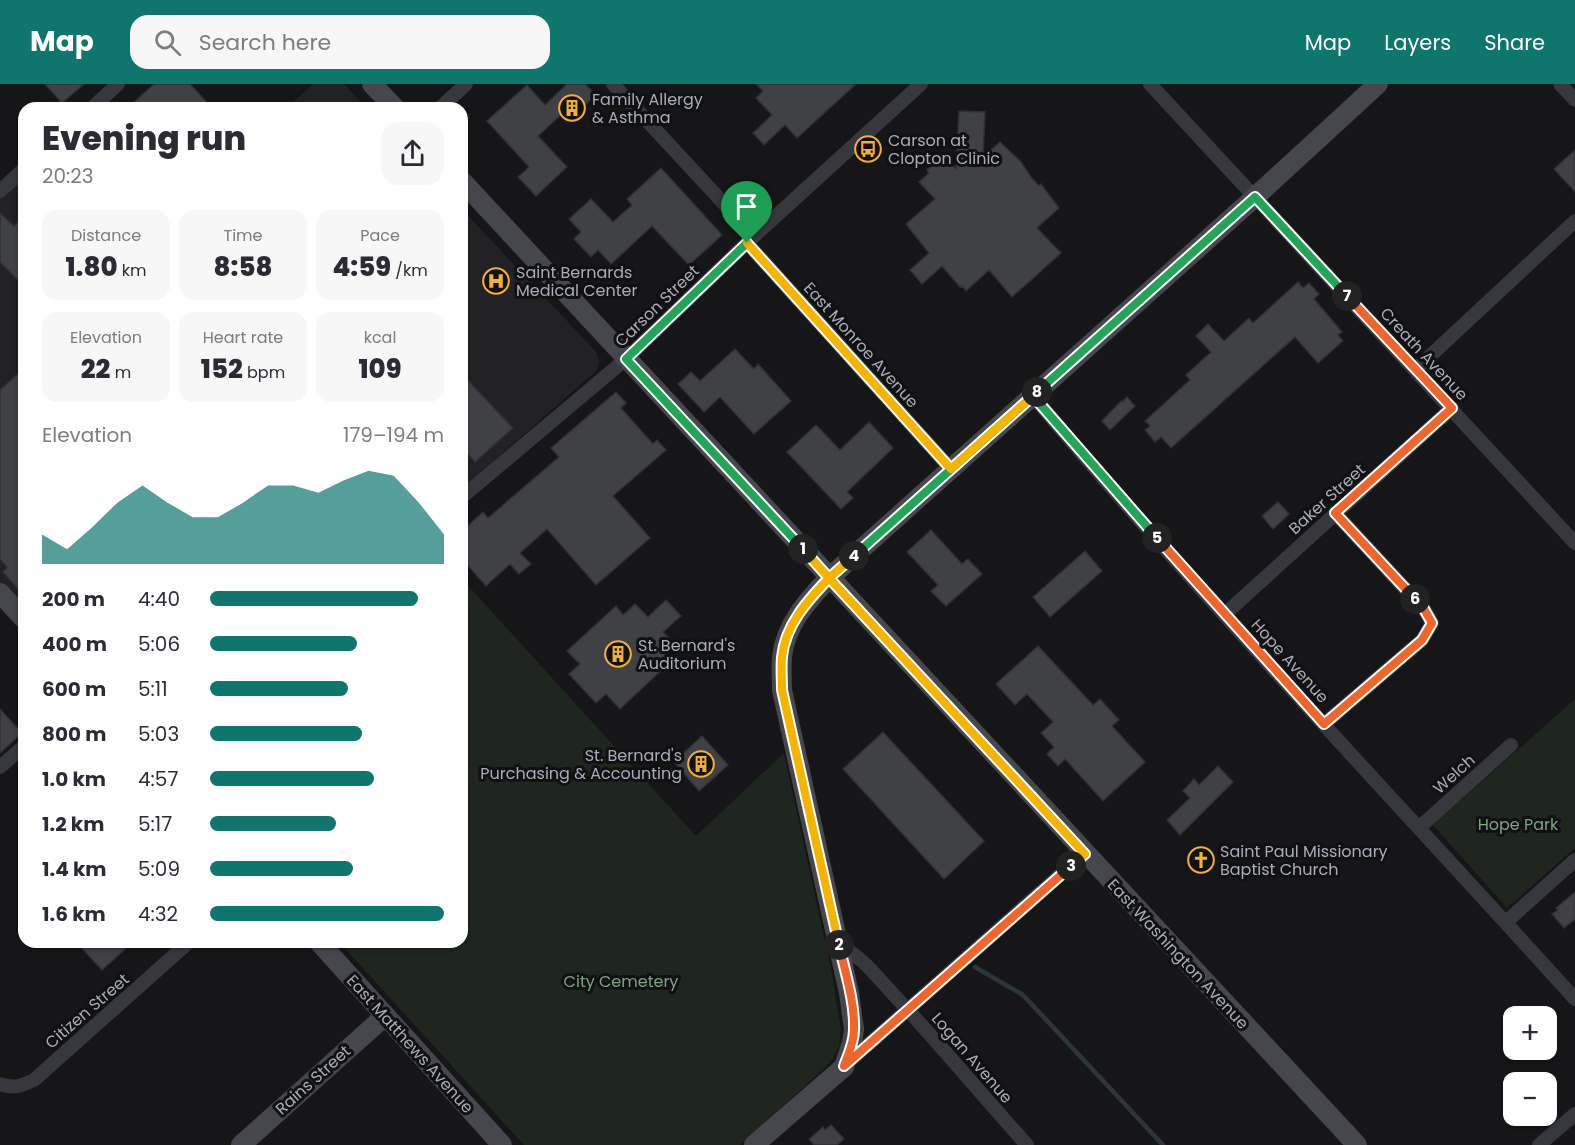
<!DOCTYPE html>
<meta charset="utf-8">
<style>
:root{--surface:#fff;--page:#f7f7f7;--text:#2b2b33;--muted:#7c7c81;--accent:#0f766e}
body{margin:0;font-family:Poppins,sans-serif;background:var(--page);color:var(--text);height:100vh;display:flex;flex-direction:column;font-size:22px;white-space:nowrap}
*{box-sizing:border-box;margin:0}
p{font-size:20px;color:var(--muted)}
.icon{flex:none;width:33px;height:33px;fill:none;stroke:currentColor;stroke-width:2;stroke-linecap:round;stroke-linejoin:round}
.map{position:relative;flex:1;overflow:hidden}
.side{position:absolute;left:18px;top:18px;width:450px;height:846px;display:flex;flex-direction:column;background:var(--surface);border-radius:18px;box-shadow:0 2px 4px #0004}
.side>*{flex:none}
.tools{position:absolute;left:1503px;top:922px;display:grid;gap:12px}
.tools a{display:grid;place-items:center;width:54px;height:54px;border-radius:12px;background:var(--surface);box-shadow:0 2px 4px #0004;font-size:30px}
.pin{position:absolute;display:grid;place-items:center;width:51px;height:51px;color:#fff;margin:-62px -26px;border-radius:50% 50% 50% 0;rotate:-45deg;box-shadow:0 0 6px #0007}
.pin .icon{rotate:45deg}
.km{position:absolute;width:30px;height:30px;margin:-15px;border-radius:50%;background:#222;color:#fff;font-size:16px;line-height:30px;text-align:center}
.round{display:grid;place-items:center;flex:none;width:63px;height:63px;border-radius:18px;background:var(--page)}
.summary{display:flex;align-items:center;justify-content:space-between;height:102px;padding:0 24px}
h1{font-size:33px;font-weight:800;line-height:45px}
.metrics{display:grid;grid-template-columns:repeat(3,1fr);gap:9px;height:102px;padding:6px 24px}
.metrics div{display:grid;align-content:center;border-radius:15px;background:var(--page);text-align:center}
.metrics b{font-size:26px;font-weight:800}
.metrics small{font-size:16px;font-weight:400}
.metrics p{font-size:16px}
.chart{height:168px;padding:12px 24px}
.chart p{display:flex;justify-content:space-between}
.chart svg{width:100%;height:108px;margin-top:6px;fill:var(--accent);opacity:.7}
ul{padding:0 24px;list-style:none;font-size:20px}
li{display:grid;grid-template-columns:96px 72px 1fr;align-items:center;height:45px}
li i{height:15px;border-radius:8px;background:var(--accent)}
header{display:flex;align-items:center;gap:36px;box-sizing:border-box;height:84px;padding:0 30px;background:var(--accent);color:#fff}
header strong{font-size:28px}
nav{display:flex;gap:33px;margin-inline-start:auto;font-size:21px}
.search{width:420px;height:54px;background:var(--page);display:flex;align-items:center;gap:15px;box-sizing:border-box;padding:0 21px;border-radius:18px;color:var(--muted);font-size:22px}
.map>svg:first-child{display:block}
.built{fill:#222225}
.green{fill:#1e261f}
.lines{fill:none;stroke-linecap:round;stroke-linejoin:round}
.stream{stroke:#2c353c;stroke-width:4.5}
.building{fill:#404145;stroke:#303034;stroke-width:1.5}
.street{stroke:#37383d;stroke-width:14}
.secondary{stroke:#45474d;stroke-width:20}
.split-1-casing{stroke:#fff;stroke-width:12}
.split-2-casing{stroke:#fff;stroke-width:12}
.split-3-casing{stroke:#fff;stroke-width:12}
.split-4-casing{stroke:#fff;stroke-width:12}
.split-5-casing{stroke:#fff;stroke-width:12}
.split-6-casing{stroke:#fff;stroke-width:12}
.split-7-casing{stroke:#fff;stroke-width:12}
.split-8-casing{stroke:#fff;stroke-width:12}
.split-9-casing{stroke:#fff;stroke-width:12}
.split-1{stroke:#22a559;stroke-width:8}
.split-2{stroke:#f5b400;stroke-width:8}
.split-3{stroke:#f0652b;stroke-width:8}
.split-4{stroke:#f5b400;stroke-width:8}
.split-5{stroke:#22a559;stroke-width:8}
.split-6{stroke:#f0652b;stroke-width:8}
.split-7{stroke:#f0652b;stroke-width:8}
.split-8{stroke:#22a559;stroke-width:8}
.split-9{stroke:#f5b400;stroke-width:8}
.labels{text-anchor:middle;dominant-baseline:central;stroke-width:6;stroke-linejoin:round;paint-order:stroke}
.poi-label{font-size:16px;fill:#a8adb8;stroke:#111113;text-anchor:start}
.street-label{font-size:16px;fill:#a8adb8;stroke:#111113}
.park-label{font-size:16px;fill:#7fa381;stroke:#111113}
</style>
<header>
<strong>Map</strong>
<div class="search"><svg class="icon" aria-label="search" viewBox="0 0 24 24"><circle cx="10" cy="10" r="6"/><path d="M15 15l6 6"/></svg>Search here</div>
<nav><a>Map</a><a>Layers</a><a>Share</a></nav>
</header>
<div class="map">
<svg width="1575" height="1061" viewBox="0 0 1575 1061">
<rect width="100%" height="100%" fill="#161618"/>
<g class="built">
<path d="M313 0H344L367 24H287Z"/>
<path d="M24 86V533L0 507V108Z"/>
<path d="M462 125 597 269 599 277 597 286 462 405Z"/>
</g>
<g class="green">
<path d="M462 495 696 752 784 669 832 890 841 946 839 963 830 979 740 1061H524L339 858H462Z"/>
<path d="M1575 615V764L1507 824 1433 741Z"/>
</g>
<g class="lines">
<path class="stream" d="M975 883 1023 911 1163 1061"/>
</g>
<g class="building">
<path d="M45 0H84L62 19Z"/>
<path d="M154 0H190L212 24H128Z"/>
<path d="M567 0H585L596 11 571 34 565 27 538 52 567 83 536 112 518 93 529 83 487 37 527 1 545 21Z"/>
<path d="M756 0H856L797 54 785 41 764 61 753 49 772 31 756 14 763 7Z"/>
<path d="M959 27 985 28 983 73 1000 58 1021 78 1031 93 1039 102 1041 100 1059 124 1037 144 1061 169 1012 213 989 186 966 207 962 202 960 203 942 182 922 200 910 186 929 169 906 140 935 115 919 98 929 89 927 86 943 72 956 85Z"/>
<path d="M1575 66V108L1554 85Z"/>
<path d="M661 84 722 151 689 181 652 142 611 180 598 166 591 173 574 155 581 148 569 135 591 115 613 138 632 121 627 115Z"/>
<path d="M0 129 14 142 24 133V202L0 178Z"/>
<path d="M1298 198 1303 204 1309 199 1319 210 1314 215 1342 248 1338 251 1343 257 1318 279 1295 253 1171 364 1161 353 1155 358 1145 346 1150 342 1145 337 1190 296 1186 291 1211 268 1196 252 1208 240 1224 257 1249 234 1253 239Z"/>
<path d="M735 265 754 285 758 280 791 317 754 350 720 313 704 328 678 300 691 288 700 297Z"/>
<path d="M24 284V512L3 488 7 483 0 475V306Z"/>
<path d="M462 290 513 344 475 378 462 364Z"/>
<path d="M616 308 626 319 621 324 653 360 657 356 666 366 613 412 650 454 596 501 547 445 520 469 531 480 519 490 510 480 486 502 462 475V447L483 428 488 434 559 373 551 364Z"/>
<path d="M1127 313 1135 322 1110 346 1102 337 1121 317 1122 318Z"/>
<path d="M869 338 893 364 847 408 853 414 841 425 787 368 816 341 840 366Z"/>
<path d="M1278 418 1289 430 1273 445 1262 432Z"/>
<path d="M931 446 962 480 968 475 982 490 946 522 931 507 938 501 907 468Z"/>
<path d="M1085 467 1102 487 1050 533 1033 513Z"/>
<path d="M666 516 681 532 663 548 676 561 662 574 668 580 620 625 606 610 596 619 569 590 580 580 567 567 616 522 623 531 635 520 648 533Z"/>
<path d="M1038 562 1093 621 1100 615 1119 636 1112 642 1145 678 1103 717 1065 675 1058 682 1047 670 1054 663 1041 649 1053 638 1027 610 1015 621 996 600Z"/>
<path d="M0 625 22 649 0 669Z"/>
<path d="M883 648 984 757 944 795 843 685Z"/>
<path d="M702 652 728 681 699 707 674 678Z"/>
<path d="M1218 682 1233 698 1180 751 1167 736 1190 714 1183 707 1194 695 1199 701Z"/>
<path d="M1575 808V835L1564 844 1552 830 1558 826 1556 824Z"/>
<path d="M76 858H133L102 886Z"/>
<path d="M831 1041 844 1055 837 1061H814L809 1055 823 1043 825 1046Z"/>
</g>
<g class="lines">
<g class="street">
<path d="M613 0 754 152"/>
<path d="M1150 0 1575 459"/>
<path d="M1560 0 1575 16"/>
<path d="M92 24 118 0"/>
<path d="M440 24 466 0"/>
<path d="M0 107 24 85"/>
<path d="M747 159 951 385"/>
<path d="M1416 285 1575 137"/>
<path d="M1033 312C1207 519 1394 715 1575 915"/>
<path d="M462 413 626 275 754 152 921 0"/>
<path d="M1225 530 1452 324"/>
<path d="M1324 640 1422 556 1432 539 1424 525 1335 429"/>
<path d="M0 683 24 662"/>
<path d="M1420 743 1511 661"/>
<path d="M1506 838 1575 776"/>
<path d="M839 862C861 871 876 892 893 910 939 959 982 1011 1027 1061"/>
<path d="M845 981 1085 769"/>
<path d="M0 1000C14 1005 21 1002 34 996L189 858"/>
<path d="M1539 1061 1575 1030"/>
</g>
<g class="secondary">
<path d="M372 0 395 24"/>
<path d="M462 97 1357 1061"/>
<path d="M0 509 24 535"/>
<path d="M319 858 502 1061"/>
<path d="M241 1061 385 932"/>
<path d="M754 1061 844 983 852 959 854 945 849 909 782 606C782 595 781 584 782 573 785 541 808 516 829 494L1255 113 1378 0"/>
</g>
</g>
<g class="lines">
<g class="split-1-casing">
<path id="split-1" d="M747 159 626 275 803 465"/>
</g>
<g class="split-2-casing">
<path id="split-2" d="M803 465 829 494C808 516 785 541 782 573 781 584 782 595 782 606L839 861"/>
</g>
<g class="split-3-casing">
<path id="split-3" d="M839 861C845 888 855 918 854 946 854 959 848 971 844 982L1071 782"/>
</g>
<g class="split-4-casing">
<path id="split-4" d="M854 472 829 494 1085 770 1071 782"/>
</g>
<g class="split-5-casing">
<path id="split-5" d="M854 472 1033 312 1157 454"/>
</g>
<g class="split-6-casing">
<path id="split-6" d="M1157 454 1324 640 1422 556 1432 539 1424 525 1415 515"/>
</g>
<g class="split-7-casing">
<path id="split-7" d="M1347 212 1452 324 1335 429 1415 515"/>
</g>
<g class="split-8-casing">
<path id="split-8" d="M1037 308 1255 113 1347 212"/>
</g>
<g class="split-9-casing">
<path id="split-9" d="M747 159 951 385 1037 308"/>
</g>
<use href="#split-1" class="split-1"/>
<use href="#split-2" class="split-2"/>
<use href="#split-3" class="split-3"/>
<use href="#split-4" class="split-4"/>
<use href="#split-5" class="split-5"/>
<use href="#split-6" class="split-6"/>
<use href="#split-7" class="split-7"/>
<use href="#split-8" class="split-8"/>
<use href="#split-9" class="split-9"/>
</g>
<defs>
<g id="building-ring" transform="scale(1.35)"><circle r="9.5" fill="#111113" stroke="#f2b134" stroke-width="1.5"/><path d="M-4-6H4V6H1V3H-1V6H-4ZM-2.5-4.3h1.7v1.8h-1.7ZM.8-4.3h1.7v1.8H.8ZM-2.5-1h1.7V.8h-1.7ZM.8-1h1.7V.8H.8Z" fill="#f2b134"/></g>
<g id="bus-ring" transform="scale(1.35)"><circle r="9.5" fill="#111113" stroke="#f2b134" stroke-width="1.5"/><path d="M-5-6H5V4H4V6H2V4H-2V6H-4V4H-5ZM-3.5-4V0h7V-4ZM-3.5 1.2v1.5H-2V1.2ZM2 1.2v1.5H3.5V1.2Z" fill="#f2b134"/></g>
<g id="hospital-ring" transform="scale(1.35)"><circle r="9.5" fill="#111113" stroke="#f2b134" stroke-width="1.5"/><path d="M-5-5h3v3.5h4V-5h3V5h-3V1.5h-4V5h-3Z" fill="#f2b134"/></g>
<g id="church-ring" transform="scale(1.35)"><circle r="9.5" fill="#111113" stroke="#f2b134" stroke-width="1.5"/><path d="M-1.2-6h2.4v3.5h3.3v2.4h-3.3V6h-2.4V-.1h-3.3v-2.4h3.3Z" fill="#f2b134"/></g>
</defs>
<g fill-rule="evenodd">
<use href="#building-ring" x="572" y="24"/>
<use href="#bus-ring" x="868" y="65"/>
<use href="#hospital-ring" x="496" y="197"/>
<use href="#building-ring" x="618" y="570"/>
<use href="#building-ring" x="701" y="680"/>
<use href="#church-ring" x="1201" y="776"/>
</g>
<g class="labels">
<g class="poi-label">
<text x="592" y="15">Family Allergy<tspan x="592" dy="18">&amp; Asthma</tspan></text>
<text x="888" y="56">Carson at<tspan x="888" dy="18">Clopton Clinic</tspan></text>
<text x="516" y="188">Saint Bernards<tspan x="516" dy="18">Medical Center</tspan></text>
<text x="638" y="561">St. Bernard's<tspan x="638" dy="18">Auditorium</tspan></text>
<text x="682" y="671" text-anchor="end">St. Bernard's<tspan x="682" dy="18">Purchasing &amp; Accounting</tspan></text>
<text x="1220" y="767">Saint Paul Missionary<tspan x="1220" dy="18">Baptist Church</tspan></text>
</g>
<g class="street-label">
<text transform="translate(657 222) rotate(-44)">Carson Street</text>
<text transform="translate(861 261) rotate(48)">East Monroe Avenue</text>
<text transform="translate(1424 270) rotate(47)">Creath Avenue</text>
<text transform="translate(1327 415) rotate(-42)">Baker Street</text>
<text transform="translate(1290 577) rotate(48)">Hope Avenue</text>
<text transform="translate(1454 690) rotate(-42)">Welch</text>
<text transform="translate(1178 870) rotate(47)">East Washington Avenue</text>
<text transform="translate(87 927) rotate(-41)">Citizen Street</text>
<text transform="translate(410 960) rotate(48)">East Matthews Avenue</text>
<text transform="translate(972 974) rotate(49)">Logan Avenue</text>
<text transform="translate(313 996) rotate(-42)">Rains Street</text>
</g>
<g class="park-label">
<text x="1518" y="740">Hope Park</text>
<text x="621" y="897">City Cemetery</text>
</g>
</g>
</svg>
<div class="tools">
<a>+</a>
<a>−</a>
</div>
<div class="pin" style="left:747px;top:159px;background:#1e9e55"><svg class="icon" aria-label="arrive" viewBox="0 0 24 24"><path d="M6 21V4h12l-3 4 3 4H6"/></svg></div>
<b class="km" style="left:803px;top:465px">1</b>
<b class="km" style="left:839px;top:861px">2</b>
<b class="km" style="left:1071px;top:782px">3</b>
<b class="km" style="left:854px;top:472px">4</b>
<b class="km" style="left:1157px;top:454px">5</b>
<b class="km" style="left:1415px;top:515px">6</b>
<b class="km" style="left:1347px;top:212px">7</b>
<b class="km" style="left:1037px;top:308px">8</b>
<section class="side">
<div class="summary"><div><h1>Evening run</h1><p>20:23</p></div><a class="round"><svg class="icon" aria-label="share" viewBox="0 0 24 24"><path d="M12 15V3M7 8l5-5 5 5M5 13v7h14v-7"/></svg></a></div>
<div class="metrics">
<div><p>Distance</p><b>1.80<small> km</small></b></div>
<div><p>Time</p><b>8:58</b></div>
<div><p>Pace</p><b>4:59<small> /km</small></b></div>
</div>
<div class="metrics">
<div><p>Elevation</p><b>22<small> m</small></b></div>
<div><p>Heart rate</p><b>152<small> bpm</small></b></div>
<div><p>kcal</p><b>109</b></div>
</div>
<div class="chart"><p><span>Elevation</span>179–194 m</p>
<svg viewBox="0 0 160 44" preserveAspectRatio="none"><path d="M0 44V32L10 38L20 29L30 19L40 12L50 19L60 25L70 25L80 19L90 12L100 12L110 15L120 10L130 6L140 8L150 19L160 32V44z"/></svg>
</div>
<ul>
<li><b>200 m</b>4:40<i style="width:89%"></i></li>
<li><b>400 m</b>5:06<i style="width:63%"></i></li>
<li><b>600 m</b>5:11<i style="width:59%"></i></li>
<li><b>800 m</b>5:03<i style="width:65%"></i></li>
<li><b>1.0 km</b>4:57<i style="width:70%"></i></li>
<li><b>1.2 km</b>5:17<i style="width:54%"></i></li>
<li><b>1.4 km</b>5:09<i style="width:61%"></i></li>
<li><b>1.6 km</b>4:32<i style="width:100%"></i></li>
</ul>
</section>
</div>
